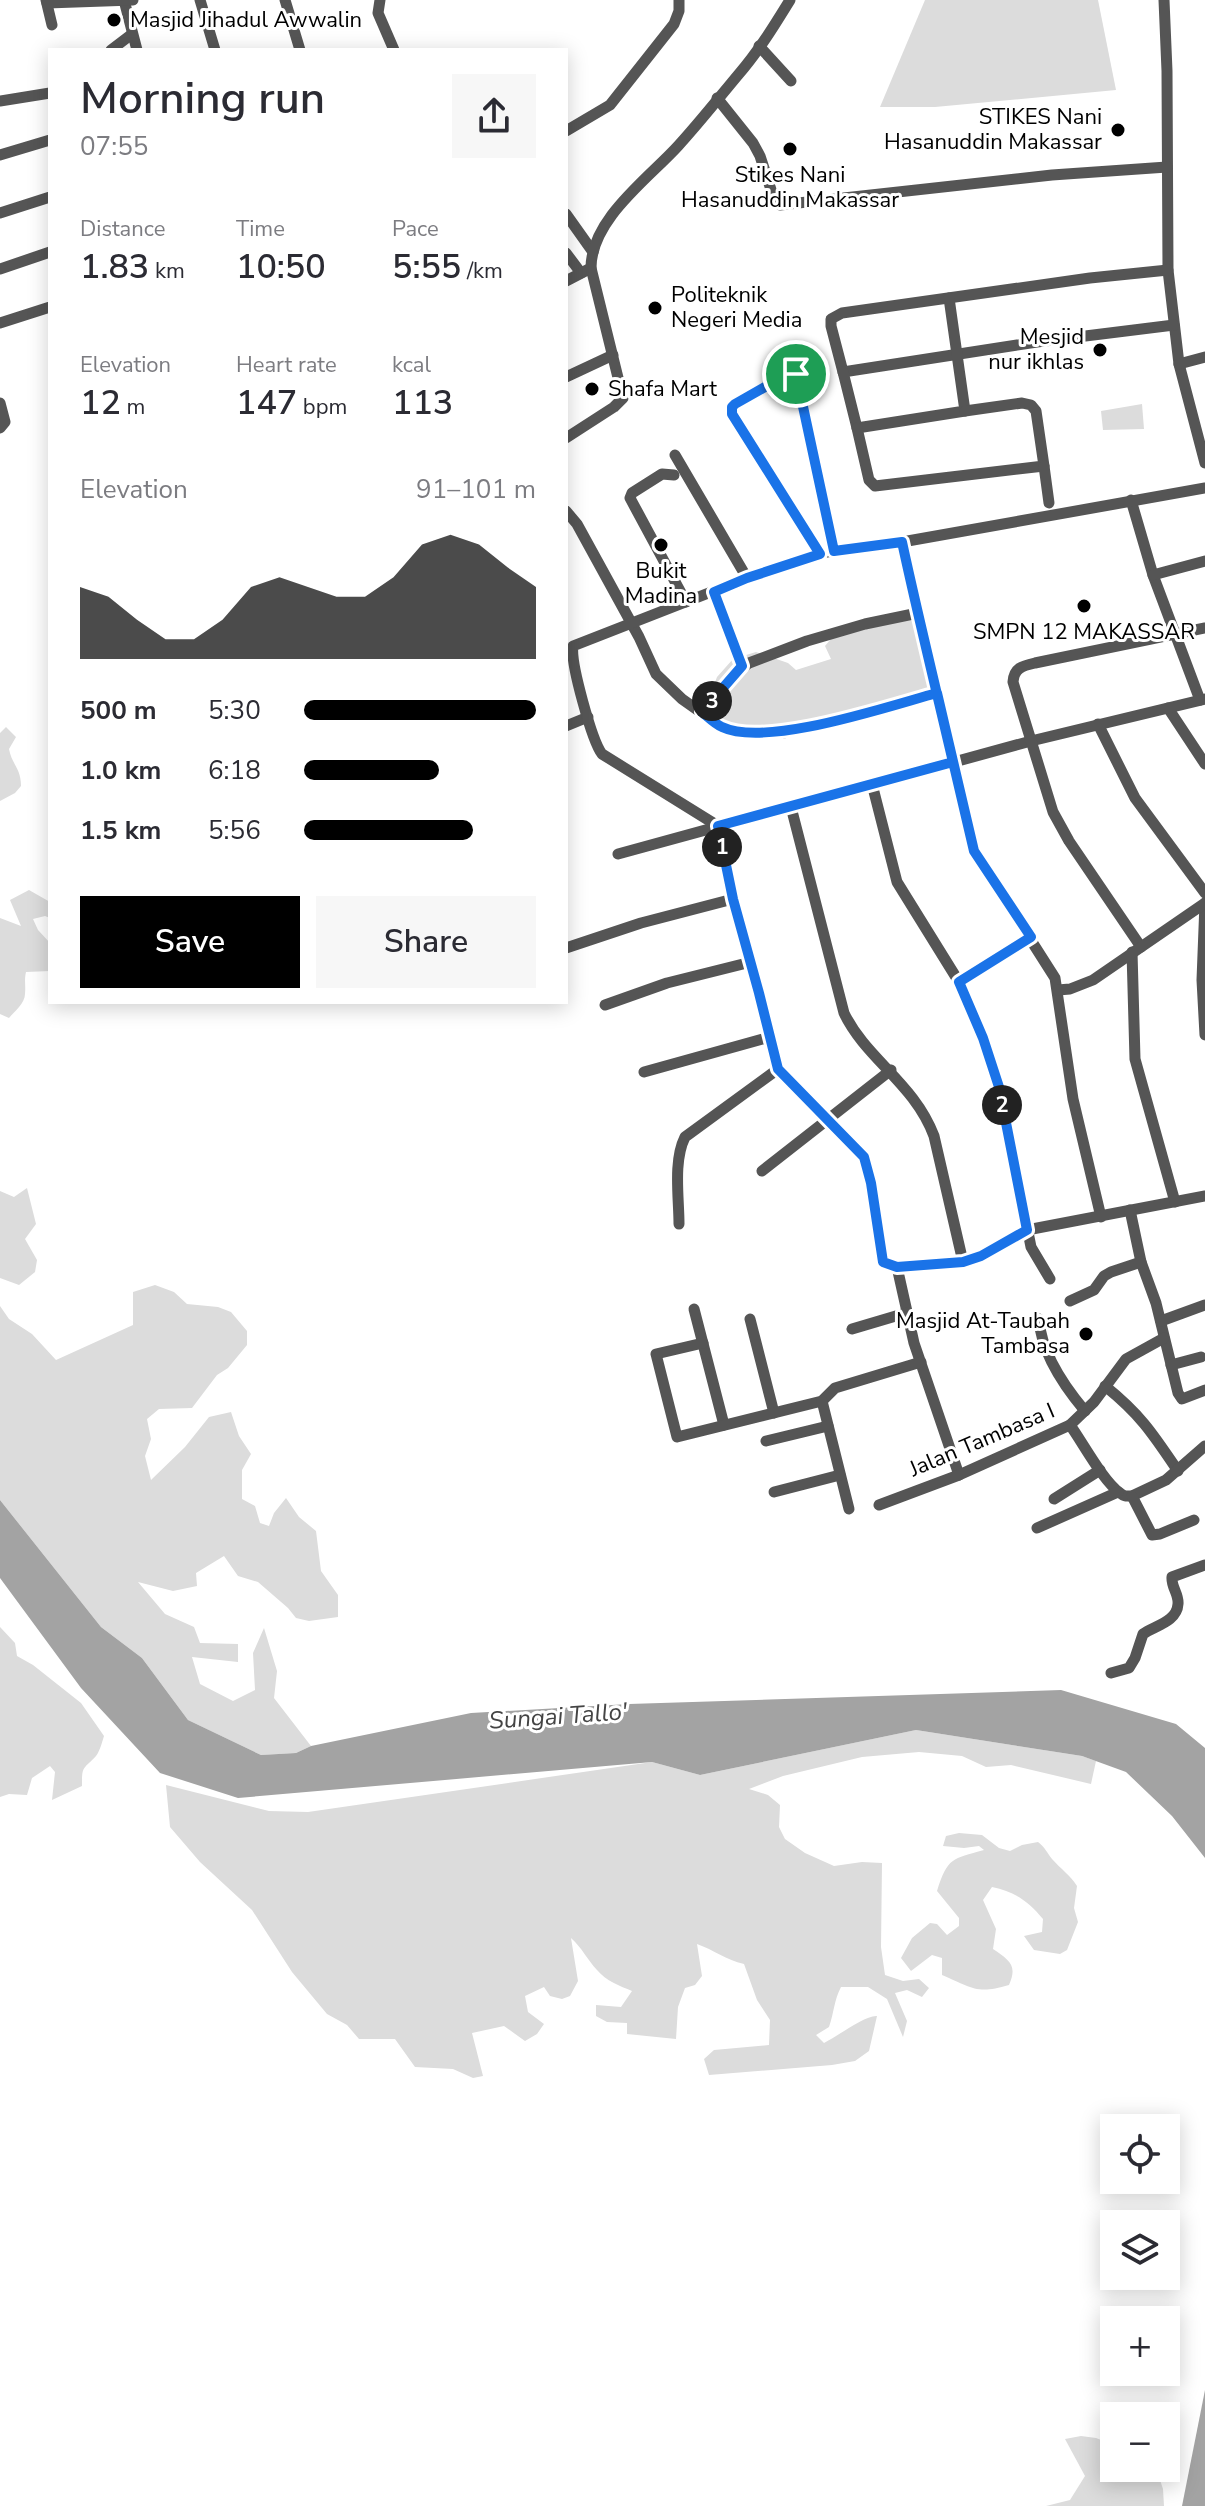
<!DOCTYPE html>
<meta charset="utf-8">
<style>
:root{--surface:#fff;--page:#f7f7f7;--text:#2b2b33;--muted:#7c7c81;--accent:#000}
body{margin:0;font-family:"Nunito Sans",sans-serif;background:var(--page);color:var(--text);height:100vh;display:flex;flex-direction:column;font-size:30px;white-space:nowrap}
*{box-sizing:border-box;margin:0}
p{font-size:26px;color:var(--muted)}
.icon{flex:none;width:44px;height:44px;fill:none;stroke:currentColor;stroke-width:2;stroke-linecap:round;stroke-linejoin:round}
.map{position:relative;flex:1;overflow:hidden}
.sheet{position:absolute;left:48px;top:48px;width:520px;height:956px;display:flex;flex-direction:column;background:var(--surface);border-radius:0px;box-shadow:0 4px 20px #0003}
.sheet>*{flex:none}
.buttons{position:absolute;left:1100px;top:2114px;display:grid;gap:16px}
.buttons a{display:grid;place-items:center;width:80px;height:80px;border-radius:0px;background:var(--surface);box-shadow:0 4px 20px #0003;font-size:40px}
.pin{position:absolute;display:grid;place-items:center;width:68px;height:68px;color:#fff;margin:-34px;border:4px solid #fff;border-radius:50%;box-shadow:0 2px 8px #0007}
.km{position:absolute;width:40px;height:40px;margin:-20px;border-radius:50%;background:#222;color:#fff;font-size:22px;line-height:40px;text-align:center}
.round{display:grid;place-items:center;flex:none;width:84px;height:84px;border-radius:0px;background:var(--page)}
.head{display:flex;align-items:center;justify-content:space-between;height:136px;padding:0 32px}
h1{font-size:44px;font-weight:600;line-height:60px}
.stats{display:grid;grid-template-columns:repeat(3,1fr);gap:12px;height:136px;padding:8px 32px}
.stats div{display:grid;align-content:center}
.stats b{font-size:34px;font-weight:600}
.stats small{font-size:22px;font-weight:400}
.stats p{font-size:22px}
.chart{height:224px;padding:16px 32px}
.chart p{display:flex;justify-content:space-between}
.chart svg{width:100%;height:144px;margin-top:8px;fill:var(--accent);opacity:.7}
.cta{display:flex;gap:16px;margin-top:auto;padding:16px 32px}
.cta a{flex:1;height:92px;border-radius:0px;background:var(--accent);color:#fff;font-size:32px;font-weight:600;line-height:92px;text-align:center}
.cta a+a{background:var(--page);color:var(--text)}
ul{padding:0 32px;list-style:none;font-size:26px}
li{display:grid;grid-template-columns:128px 96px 1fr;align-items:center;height:60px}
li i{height:20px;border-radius:10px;background:var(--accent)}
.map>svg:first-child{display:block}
.green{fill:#dcdcdc}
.water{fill:#a3a3a3}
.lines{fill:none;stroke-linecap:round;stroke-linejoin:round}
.street{stroke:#555;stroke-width:11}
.route-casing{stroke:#fff;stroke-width:16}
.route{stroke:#1a73e8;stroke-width:10}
.poi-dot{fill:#000;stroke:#fff;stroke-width:3}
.labels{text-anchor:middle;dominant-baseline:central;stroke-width:6;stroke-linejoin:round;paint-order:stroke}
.poi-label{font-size:22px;fill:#000;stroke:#fff;text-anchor:start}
.street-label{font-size:22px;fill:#000;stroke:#fff}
.water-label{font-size:24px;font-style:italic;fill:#444;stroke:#fff}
</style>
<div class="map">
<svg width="1205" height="2506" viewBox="0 0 1205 2506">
<rect width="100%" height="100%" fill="#fff"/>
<g class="green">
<path d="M925 0H1098L1116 90 935 107H880Z"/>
<path d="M1142 404 1144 429 1103 430 1101 411Z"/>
<path d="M913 612 935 701 839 719 755 739 702 717 717 677 733 659 756 652 788 663 796 670 831 659 825 646 835 634Z"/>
<path d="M6 727 16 737 9 749C12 765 21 768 21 786L15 793 0 801V733Z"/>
<path d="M29 890 50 902V918L45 916 33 919 38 930 50 943V971L26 972C24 980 26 986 25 994 25 1003 15 1011 9 1018L0 1014V918L21 926 10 900Z"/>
<path d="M27 1188 36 1224 25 1239 37 1260 35 1272 19 1285 0 1278V1191L14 1197Z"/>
<path d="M155 1285 174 1292 187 1304 218 1307 231 1312 247 1331V1345L228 1368 217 1375 192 1408 159 1409 147 1419 151 1439 145 1456 151 1480 185 1447 209 1417 231 1412 239 1436 251 1454 242 1470V1499L255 1506 260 1523 269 1526 274 1513 286 1498 299 1517 316 1531 321 1571 338 1595V1617L309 1621 296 1618 288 1608 258 1582 238 1576 224 1556 196 1573 197 1586 173 1591 138 1582 165 1614 194 1627 200 1643 238 1644V1662L192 1657 200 1684 233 1701 255 1690 253 1653 264 1628 277 1671 274 1698 311 1746 296 1753 261 1755 188 1720 142 1658 101 1627 0 1500V1306L9 1319 32 1334 56 1360 133 1325V1292Z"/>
<path d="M0 1627 15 1643 17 1656 33 1665 81 1703 104 1736C102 1742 100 1751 96 1756 83 1770 82 1765 82 1786L52 1800 55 1772 50 1766 32 1778 27 1795 9 1794 0 1797Z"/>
<path d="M916 1730 1082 1756 1096 1761 1091 1784 1011 1765 986 1767 962 1756 919 1752 862 1757 783 1776 749 1789 768 1795 780 1805 779 1827 785 1839 805 1853 834 1866 862 1862 882 1863 881 1947 885 1975 903 1981 919 1979 929 1988 922 1997 907 1990 895 1993 907 2021 903 2037 887 1999 868 1987H841C834 2000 834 2013 829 2027L816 2035 824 2043C838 2036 865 2015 877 2016L869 2051 855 2061 832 2065 709 2075 704 2059 714 2050 769 2045 770 2020 757 2000 744 1964C726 1960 714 1950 697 1944L702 1976 695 1985 685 1988 678 2007 676 2039 627 2034V2023L607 2022 596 2016V2005L621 2007 632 1991C620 1986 606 1981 597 1970 587 1959 582 1948 571 1938L578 1981 570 1996 562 1999 550 1996 544 1987 525 1996 528 2012 544 2024 537 2034 525 2041 504 2026 472 2033 483 2076 473 2078 453 2069 415 2067 395 2039H359L347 2025 327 2014 292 1972 252 1910 200 1862 170 1827 166 1785 269 1811 308 1812 652 1762 700 1775Z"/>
<path d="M959 1833 982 1835 999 1848 1010 1851 1022 1845 1038 1842C1045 1847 1047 1853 1052 1859 1061 1869 1070 1875 1077 1886L1074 1908 1078 1922 1067 1950 1060 1954 1034 1950 1024 1936 1042 1932 1043 1919C1028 1901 1015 1892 992 1887L983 1900 996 1929 993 1949C1009 1960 1018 1965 1009 1985 976 1995 971 1987 942 1975V1958L932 1955 911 1971 901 1958 912 1938 930 1923 937 1924 947 1935 959 1926V1918L937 1891C948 1857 952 1859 984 1850L979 1846 964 1848 943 1846 946 1836Z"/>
<path d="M1081 2436 1096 2438 1114 2445V2468H1156L1163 2489 1164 2506H1046L1070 2500 1085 2476 1065 2439Z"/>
</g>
<g class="water">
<path d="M0 1500 101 1627 142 1658 188 1720 261 1755 296 1753 311 1746 471 1713 629 1704 1061 1690 1176 1724 1205 1748V1858L1172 1816 1126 1772 1082 1756 916 1730 700 1775 652 1762 238 1798 160 1773 81 1688 0 1578Z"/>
<path d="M1205 2390V2506H1182Z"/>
</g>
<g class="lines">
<g class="street">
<path d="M46 0 52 25"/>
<path d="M124 0 137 50"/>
<path d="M200 0 215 50"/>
<path d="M285 0 300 50"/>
<path d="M380 0 378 13 394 50"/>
<path d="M1164 0 1167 71 1168 270 1179 364 1205 463"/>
<path d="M47 3 133 0"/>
<path d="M759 46 791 81"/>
<path d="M111 50 132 34"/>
<path d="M717 98 753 143 760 156 775 202 780 205 1052 175 1167 167"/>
<path d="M0 101 50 93"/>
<path d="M566 131 610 105 674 24 679 11V0"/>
<path d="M0 155 50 140"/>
<path d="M0 213 50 197"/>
<path d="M566 214 593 252"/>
<path d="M566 253 581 273"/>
<path d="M0 269 50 252"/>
<path d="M1168 270 1090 278 842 313 831 319V326L843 372 1037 342 1174 325"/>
<path d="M566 281 591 268"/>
<path d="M0 323 50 307"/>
<path d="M1179 364 1205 357"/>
<path d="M843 372 857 428 965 411 949 298"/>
<path d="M566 377 613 355"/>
<path d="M0 403 5 422 0 428"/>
<path d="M857 428 869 480 875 486 1044 466 1036 411 1031 405 1022 403 965 411"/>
<path d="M566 438 614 407 623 398 591 268C591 219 649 178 678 146 699 123 718 99 738 75 758 52 774 26 790 0"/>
<path d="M675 455 747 578"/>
<path d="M1044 466 1049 503"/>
<path d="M674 475 662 474 632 493 630 498 686 602"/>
<path d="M1131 500 1153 575 1200 700"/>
<path d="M566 511 577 524 639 637 656 674 682 699 723 728 751 734 784 733 937 693"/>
<path d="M902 542 974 851 1055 978 1073 1099 1101 1217"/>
<path d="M820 554 732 414V407L735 404 792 372 797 376 834 551"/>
<path d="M1153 575 1205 561"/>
<path d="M714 592 742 666"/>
<path d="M1168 708 1205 764"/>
<path d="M702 712 735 673 749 663 807 641 865 624 918 613"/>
<path d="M1098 724 1135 798 1205 893"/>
<path d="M566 726 588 717"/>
<path d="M872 784 897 882 959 982 983 1038 999 1087 1031 1247 1050 1279"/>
<path d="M791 807 844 1013C866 1059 914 1083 934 1136L963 1262"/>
<path d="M718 826 602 754C592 741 570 662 573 646L747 578 827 552 902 542 1205 488"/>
<path d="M718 826 733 899 759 993 778 1069 864 1157 871 1183 881 1249 886 1264 897 1267 963 1262 981 1256 1027 1230 1205 1196"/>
<path d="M618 854 1031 741 1205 699"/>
<path d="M1205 903 1202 980 1205 1035"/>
<path d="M1141 947 1069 841 1053 812 1013 682C1014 668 1022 666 1035 663L1205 628"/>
<path d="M566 948 641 923 733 899"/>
<path d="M1132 952 1135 1059 1175 1202"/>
<path d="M959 982 1031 937"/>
<path d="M1058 990 1070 989 1093 980 1205 903"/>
<path d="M605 1005 667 983 751 962"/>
<path d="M644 1072 770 1037"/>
<path d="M762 1171 891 1070"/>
<path d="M1130 1210 1141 1262 1156 1303 1178 1393 1182 1399 1205 1390"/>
<path d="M679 1224C679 1198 673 1161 685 1137L778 1069"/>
<path d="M897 1267 914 1343 959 1475"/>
<path d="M1070 1301 1094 1290 1104 1276 1111 1272 1141 1262"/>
<path d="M694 1309 724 1425"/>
<path d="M750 1319 774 1413"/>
<path d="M1039 1319C1041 1352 1064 1386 1085 1411"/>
<path d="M1161 1321 1205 1305"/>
<path d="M852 1329 906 1313"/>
<path d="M703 1343 656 1354 677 1437 822 1401 835 1388 921 1362"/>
<path d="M1171 1365 1201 1357"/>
<path d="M1105 1386C1141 1415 1153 1434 1178 1471"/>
<path d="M822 1401 849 1509"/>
<path d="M1070 1425C1083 1443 1103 1481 1120 1493 1125 1497 1126 1496 1132 1496L1166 1480 1205 1446"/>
<path d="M766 1441 828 1426"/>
<path d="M774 1492 840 1475"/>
<path d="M1132 1496 1152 1535 1160 1534 1194 1520"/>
<path d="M1054 1499 1100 1470"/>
<path d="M879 1505 959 1475 1070 1425 1094 1402 1126 1359 1164 1338"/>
<path d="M1037 1528 1118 1492"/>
<path d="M1111 1673 1129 1668 1135 1658 1143 1634C1154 1626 1177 1622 1178 1604 1179 1594 1171 1587 1172 1577L1205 1565"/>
</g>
</g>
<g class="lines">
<g class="route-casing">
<path id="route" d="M796 374 834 551 902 542C918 616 936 689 953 762L718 826 733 899 759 993 778 1069 864 1157 871 1183 883 1262 897 1267 963 1262 981 1256 1027 1230 999 1087 983 1038 959 982 1031 937 974 851 937 693C889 706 766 748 722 727 715 724 708 717 702 712L742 666 714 592 747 578 820 554 732 414V407L735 404 788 374 792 372 796 374"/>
</g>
<use href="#route" class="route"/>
</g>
<g class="poi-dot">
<circle cx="114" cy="20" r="8"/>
<circle cx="1118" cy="130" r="8"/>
<circle cx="790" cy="149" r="8"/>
<circle cx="655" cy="308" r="8"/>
<circle cx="1100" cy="350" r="8"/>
<circle cx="592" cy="389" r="8"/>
<circle cx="661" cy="545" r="8"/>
<circle cx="1084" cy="606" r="8"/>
<circle cx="1086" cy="1334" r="8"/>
</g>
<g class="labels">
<g class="poi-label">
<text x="130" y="20">Masjid Jihadul Awwalin</text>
<text x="1102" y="117" text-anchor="end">STIKES Nani<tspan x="1102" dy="25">Hasanuddin Makassar</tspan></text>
<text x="790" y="175" text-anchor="middle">Stikes Nani<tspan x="790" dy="25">Hasanuddin Makassar</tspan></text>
<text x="671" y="295">Politeknik<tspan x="671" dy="25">Negeri Media</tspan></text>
<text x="1084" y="337" text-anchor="end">Mesjid<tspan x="1084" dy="25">nur ikhlas</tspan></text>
<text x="608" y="389">Shafa Mart</text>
<text x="661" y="571" text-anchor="middle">Bukit<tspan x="661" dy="25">Madina</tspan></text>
<text x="1084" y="632" text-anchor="middle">SMPN 12 MAKASSAR</text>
<text x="1070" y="1321" text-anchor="end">Masjid At-Taubah<tspan x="1070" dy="25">Tambasa</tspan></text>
</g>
<g class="street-label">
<text transform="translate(982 1440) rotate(-23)">Jalan Tambasa I</text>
</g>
<g class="water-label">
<text transform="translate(558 1716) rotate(-4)">Sungai Tallo'</text>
</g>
</g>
</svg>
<div class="buttons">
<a><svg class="icon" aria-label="locate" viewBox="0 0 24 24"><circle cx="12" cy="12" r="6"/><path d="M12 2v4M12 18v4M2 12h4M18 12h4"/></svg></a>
<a><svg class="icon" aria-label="layers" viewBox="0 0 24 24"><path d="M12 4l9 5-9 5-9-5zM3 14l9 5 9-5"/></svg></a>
<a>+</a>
<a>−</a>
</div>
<div class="pin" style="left:796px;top:374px;background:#1e9e55"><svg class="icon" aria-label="arrive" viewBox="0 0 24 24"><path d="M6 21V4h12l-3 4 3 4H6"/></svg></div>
<b class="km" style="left:722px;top:847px">1</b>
<b class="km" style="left:1002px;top:1105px">2</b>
<b class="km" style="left:712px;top:701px">3</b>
<section class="sheet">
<div class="head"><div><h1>Morning run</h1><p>07:55</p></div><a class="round"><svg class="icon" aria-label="share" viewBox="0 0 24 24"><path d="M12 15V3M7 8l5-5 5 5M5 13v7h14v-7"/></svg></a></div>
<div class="stats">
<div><p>Distance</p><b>1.83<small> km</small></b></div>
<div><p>Time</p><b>10:50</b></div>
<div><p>Pace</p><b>5:55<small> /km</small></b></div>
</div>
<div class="stats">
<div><p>Elevation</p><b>12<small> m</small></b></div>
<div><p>Heart rate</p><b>147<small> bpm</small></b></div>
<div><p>kcal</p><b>113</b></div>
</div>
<div class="chart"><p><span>Elevation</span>91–101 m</p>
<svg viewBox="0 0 160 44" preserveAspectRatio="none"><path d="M0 44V22L10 25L20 32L30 38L40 38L50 32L60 22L70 19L80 22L90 25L100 25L110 19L120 9L130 6L140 9L150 16L160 22V44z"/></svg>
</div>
<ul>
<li><b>500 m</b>5:30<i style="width:100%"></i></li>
<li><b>1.0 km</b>6:18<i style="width:58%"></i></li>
<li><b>1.5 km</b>5:56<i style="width:73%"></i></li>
</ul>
<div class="cta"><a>Save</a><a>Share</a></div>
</section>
</div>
